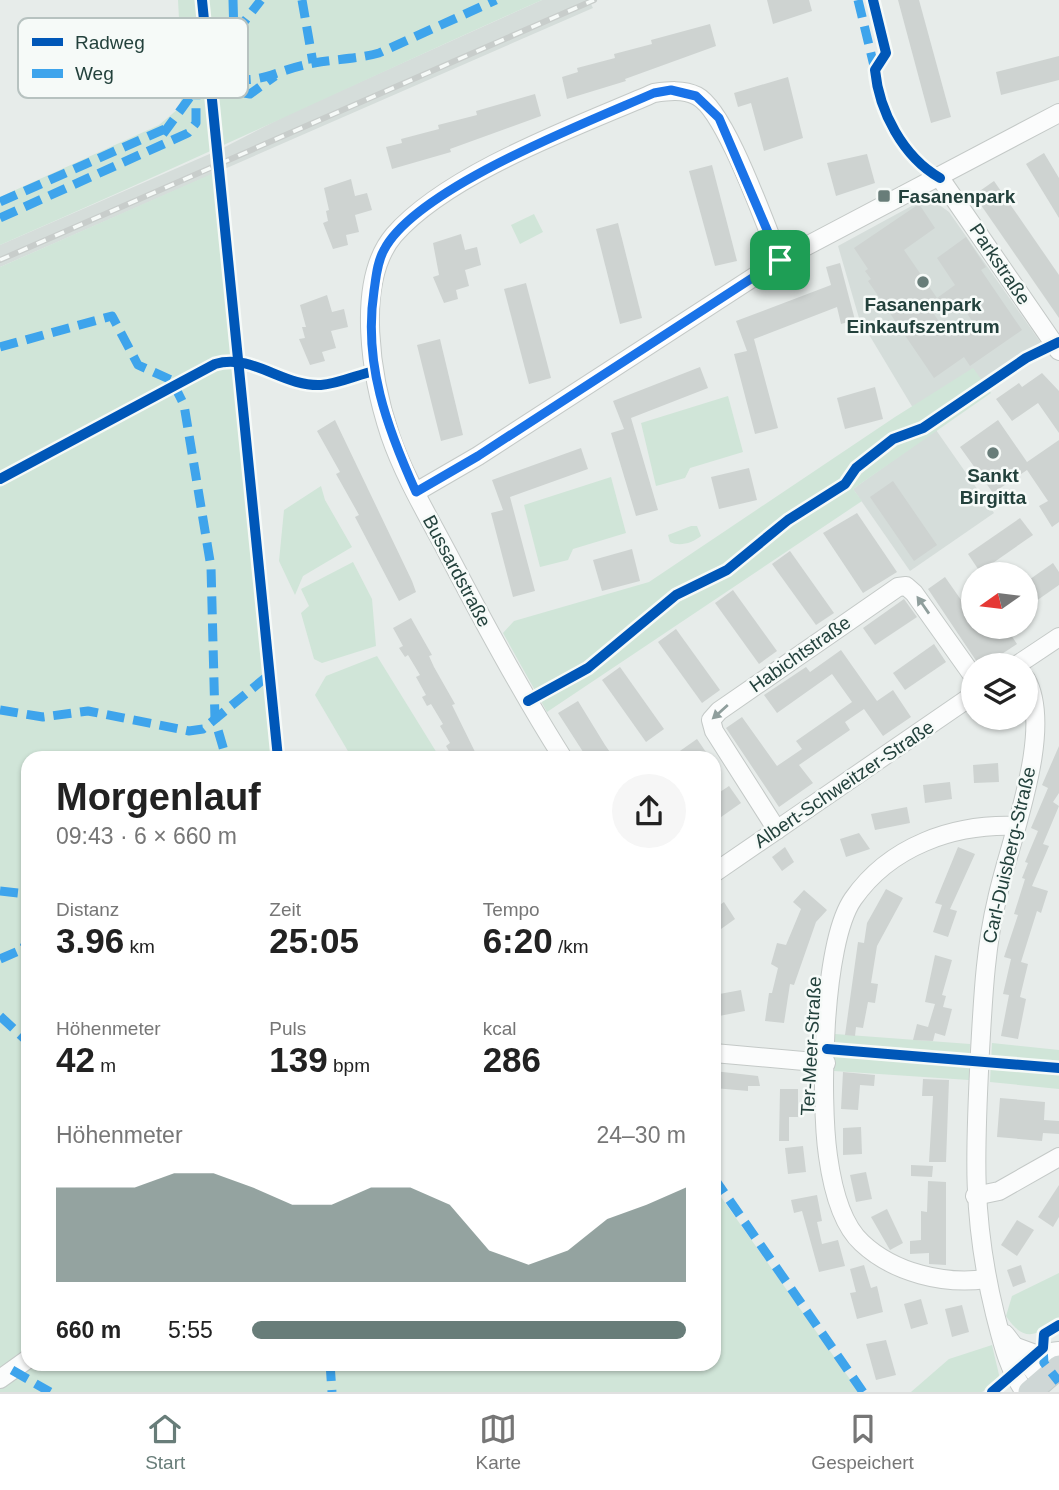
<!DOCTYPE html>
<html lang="de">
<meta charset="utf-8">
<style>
:root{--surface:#fff;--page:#f6f6f6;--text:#222;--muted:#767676;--line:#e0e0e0;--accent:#687d79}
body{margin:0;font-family:Helvetica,sans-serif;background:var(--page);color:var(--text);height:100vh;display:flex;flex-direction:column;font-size:26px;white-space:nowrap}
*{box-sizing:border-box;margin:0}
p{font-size:23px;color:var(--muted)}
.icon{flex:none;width:38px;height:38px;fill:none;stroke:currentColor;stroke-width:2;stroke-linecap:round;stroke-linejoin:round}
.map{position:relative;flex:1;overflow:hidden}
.panel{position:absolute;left:21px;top:751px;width:700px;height:620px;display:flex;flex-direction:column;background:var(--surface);border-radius:21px;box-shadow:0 2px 5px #0004}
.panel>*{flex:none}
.needle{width:46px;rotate:256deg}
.fabs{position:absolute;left:961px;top:562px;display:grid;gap:14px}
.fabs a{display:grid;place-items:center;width:77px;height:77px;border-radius:50%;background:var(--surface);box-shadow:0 2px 5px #0004;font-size:35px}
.pin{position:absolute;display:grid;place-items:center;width:60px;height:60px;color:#fff;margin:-30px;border-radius:14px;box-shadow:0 4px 10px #0006}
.round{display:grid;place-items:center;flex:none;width:74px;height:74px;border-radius:37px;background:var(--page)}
.summary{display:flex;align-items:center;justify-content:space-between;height:119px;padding:0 35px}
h1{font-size:38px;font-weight:700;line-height:52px}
.stats{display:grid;grid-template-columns:repeat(3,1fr);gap:10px;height:119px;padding:7px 35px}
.stats div{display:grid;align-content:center}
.stats b{font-size:35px;font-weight:700}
.stats small{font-size:19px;font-weight:400}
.stats p{font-size:19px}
.chart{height:196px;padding:14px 35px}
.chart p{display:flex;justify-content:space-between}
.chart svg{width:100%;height:126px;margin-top:7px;fill:var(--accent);opacity:.7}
ul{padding:0 35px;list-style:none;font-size:23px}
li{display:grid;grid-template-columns:112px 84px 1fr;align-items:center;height:52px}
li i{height:18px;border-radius:9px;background:var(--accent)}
.tab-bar{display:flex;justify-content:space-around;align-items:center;height:98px;border-top:2px solid var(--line);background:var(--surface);font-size:19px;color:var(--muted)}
.tab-bar a{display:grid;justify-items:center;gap:4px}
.tab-bar .selected{color:var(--accent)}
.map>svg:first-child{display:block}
.built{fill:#d5ddda}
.green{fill:#d0e5d8}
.building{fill:#ced3d1;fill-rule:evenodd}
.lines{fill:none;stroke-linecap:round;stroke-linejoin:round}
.minor-casing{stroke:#c4c9c7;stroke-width:20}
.major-casing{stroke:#c2cbc9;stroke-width:25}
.minor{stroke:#fbfcfc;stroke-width:18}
.major{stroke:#cfd7d6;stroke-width:23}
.rail-casing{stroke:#c8cdcb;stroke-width:6}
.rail{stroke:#f6faf8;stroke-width:3.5;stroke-dasharray:10;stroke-linecap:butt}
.quiet{stroke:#3ea4ec;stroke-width:9;stroke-dasharray:18 9;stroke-linecap:butt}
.cycleway-casing{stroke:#f6faf8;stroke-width:15}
.cycleway{stroke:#0057b8;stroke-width:10}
.oneway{fill:#8f9e9c}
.route-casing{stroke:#fff;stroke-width:14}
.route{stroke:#1a73e8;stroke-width:9}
.poi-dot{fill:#687d79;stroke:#f6faf8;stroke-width:2.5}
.labels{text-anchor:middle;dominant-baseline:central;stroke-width:5;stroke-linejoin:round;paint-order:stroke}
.poi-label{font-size:19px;font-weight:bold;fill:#23413c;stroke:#f6faf8}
.street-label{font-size:19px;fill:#23413c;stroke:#f6faf8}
.key{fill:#f6faf8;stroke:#b7c2c0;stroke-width:2}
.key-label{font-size:19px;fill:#23413c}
</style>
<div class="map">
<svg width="1059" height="1392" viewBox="0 0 1059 1392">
<rect width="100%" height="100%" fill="#e7ecea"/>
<g class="built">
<path d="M542 0H589L593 8 0 267V245L221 149 289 114Z"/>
<path d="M917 203 938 204 949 212 1041 343 983 383 973 369 913 408 859 318 838 246Z"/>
<path d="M936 430 994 513 910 571 853 489Z"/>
</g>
<g class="green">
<path d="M178 0H542C361 81 182 166 0 245V197L159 125 178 109 183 94Z"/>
<path d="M225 168 283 758H28V1363H714V1187L859 1392H0V267Z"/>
<path d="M534 214 543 232 520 244 511 225Z"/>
<path d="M973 368 991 393 853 489 862 501 547 712 503 633 514 621 649 582 895 417Z"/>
<path d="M728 396 743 452 690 468 685 478 656 486 641 423Z"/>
<path d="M611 477 626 533 573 549 568 560 540 567 524 505Z"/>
<path d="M321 486 325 500 352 547 303 576 295 595 279 561 284 510Z"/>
<path d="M691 526H697L701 536C692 543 680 547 670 542L668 535Z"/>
<path d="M353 562 372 599 376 646 322 663 314 659 301 613 309 606 301 589Z"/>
<path d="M377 656 440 758H352L315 695 326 676Z"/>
<path d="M835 1034 970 1044 969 1080 834 1071Z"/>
<path d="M992 1043 1059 1050V1089L990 1082Z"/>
<path d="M1059 1273V1320C1036 1336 1024 1343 1006 1316L1012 1296Z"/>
<path d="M992 1345 1000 1379 982 1392H911L949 1359Z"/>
</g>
<g class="building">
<path d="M767 0H809L812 11 773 24Z"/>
<path d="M898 0H919L951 117 931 123Z"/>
<path d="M710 24 716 46 625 79 626 81 567 99 562 77 578 72 577 68 615 58 614 54 652 44 651 40Z"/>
<path d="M1059 56V80L1001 95 996 72Z"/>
<path d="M788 77 803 138 764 151 751 103 738 107 734 93Z"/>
<path d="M535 94 541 116 450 149 451 152 392 169 386 147 402 143 401 139 439 129 438 125 477 115 476 111Z"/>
<path d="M1044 153 1059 178V218L1026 164Z"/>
<path d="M867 154 875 183 836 196 827 163Z"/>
<path d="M712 165 737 261 715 266 689 171Z"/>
<path d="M351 179 355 196 367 193 372 210 355 215 359 232 346 235 348 245 333 249 323 223 328 221 326 211 329 210 324 188Z"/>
<path d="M994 181 1059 275V318L974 195Z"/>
<path d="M919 204 935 228 904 250 937 298 955 285 937 258 966 237 986 267 981 270 1022 330 970 366 964 357 934 378 868 281 871 279 865 271 868 269 854 248ZM957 298 972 321 949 337 934 314Z"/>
<path d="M618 223 642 318 620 324 596 229Z"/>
<path d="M461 234 465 250 477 247 481 265 465 270 469 286 456 290 458 299 444 303 433 277 439 275 433 243Z"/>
<path d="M840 263 855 320 841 324 837 307 754 339 778 428 755 434 734 354 747 351 736 321 831 285 826 267Z"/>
<path d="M526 283 551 378 529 384 504 289Z"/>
<path d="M327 295 332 312 344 309 348 327 331 331 336 348 322 352 325 361 310 365 299 339 305 338 302 327H306L300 305Z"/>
<path d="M440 339 463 435 441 441 417 345Z"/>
<path d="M700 367 708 388 631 418 658 510 636 516 611 433 624 429 613 401Z"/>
<path d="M1042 373 1059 391V433L1038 403 1012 421 996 399 1019 383 1022 387Z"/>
<path d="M875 387 883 419 845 429 837 398Z"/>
<path d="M335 420 412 581 416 592 399 601 355 517 359 515 336 474 340 472 317 431Z"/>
<path d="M998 420 1027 462 1059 440V522L1052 527 1039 506 1048 501 1027 470 993 493 960 447Z"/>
<path d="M581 448 588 469 510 497 535 591 513 597 491 513 503 510 492 480Z"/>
<path d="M749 468 757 500 719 509 711 477Z"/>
<path d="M893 481 937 545 914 561 870 497Z"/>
<path d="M857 513 897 572 863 593 823 533Z"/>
<path d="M1020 518 1033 535 980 572 968 554Z"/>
<path d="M632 549 640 581 602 591 593 560Z"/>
<path d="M790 551 834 613 816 625 772 564Z"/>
<path d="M1053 563 1059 572V585L1026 608V582Z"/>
<path d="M945 577 973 617V626H1005L1017 644 985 665H979L928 589Z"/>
<path d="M733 590 777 651 759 664 715 603Z"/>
<path d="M904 599 917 617 875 645 863 628Z"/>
<path d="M411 618 432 655 429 656 434 667 455 704 452 705 478 758 451 755 446 746 450 743 440 726 443 724 431 704 427 706 422 697 426 695 416 677 420 675 408 655 405 657 399 648 403 646 393 628Z"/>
<path d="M676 629 720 690 702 703 658 642Z"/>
<path d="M934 644 946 662 905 690 893 673Z"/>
<path d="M841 650 877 701 893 690 911 717 883 736 864 709 845 722 850 730 799 765 813 783 779 807 726 728 742 717 777 766 802 749 796 741 852 702 832 674 777 713 764 695 806 667 810 672Z"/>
<path d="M620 667 664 729 646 742 602 680Z"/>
<path d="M578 701 605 745 614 758H587L558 713Z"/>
<path d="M697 739 710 758H670L687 746Z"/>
<path d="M1059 746V793L1053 802 1059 806 1043 844 1049 846 1032 886 1048 891 1041 913 1037 911 1021 962 1028 964 1020 997 1026 999 1018 1039 1001 1036 1009 995 1003 994 1011 959 1004 957 1018 915 1014 914 1025 879 1022 878 1028 863 1025 862 1038 831 1031 828 1048 788 1042 785Z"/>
<path d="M998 763 999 782 974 783 973 765Z"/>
<path d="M950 782 952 799 925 803 923 785Z"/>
<path d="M729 786 741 803 714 822V796Z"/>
<path d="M907 807 910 823 875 830 871 814Z"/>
<path d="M859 833 870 849 846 857 840 839Z"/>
<path d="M785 847 794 862 782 871 772 857Z"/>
<path d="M958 847 975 854 950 909 957 911 948 937 933 932 942 905 935 903Z"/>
<path d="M886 889 903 898 877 946 871 983 878 984 875 1003 868 1002 863 1028 856 1027 855 1036 845 1035 858 942 864 943 867 923Z"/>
<path d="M804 890 827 910 816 922 794 985 790 984 784 1023 765 1021 769 993H772L778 968 771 964 777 943 786 945 801 909 793 902Z"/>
<path d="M724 902 735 919 714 934V909Z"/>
<path d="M935 955 952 960 942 995 946 996 943 1007 952 1009 945 1036 935 1033 933 1041 913 1040 917 1024 928 1027 935 1004 925 1002Z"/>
<path d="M741 990 745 1011 714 1017V995Z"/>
<path d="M714 1071 758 1076 760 1086H748V1091L714 1088Z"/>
<path d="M843 1072 875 1075 874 1086 860 1085 858 1110 841 1109Z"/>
<path d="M923 1079 949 1080 946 1162H929L933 1096H922Z"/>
<path d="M780 1089H798V1117H789V1141H779Z"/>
<path d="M1000 1098 1045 1102 1044 1120 1059 1121V1134L1043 1133 1042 1141 997 1137Z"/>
<path d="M861 1127 862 1154 843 1155V1128Z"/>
<path d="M803 1146 806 1172 788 1174 785 1148Z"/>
<path d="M911 1165 933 1166 932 1177 911 1176Z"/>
<path d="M866 1172 872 1199 856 1202 850 1175Z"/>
<path d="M928 1181 946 1182V1265L929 1264V1253L910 1254V1241L921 1240V1211L927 1212Z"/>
<path d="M1059 1185V1217L1053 1227 1038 1217Z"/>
<path d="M817 1195 822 1221 817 1222 822 1244 838 1240 845 1266 819 1272 802 1211 794 1213 791 1200Z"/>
<path d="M887 1209 903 1243 890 1250 871 1217Z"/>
<path d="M1017 1220 1034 1230 1017 1256 1001 1245Z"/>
<path d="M864 1265 871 1288 877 1286 883 1312 857 1319 850 1293 856 1292 850 1269Z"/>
<path d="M1021 1265 1026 1282 1013 1287 1007 1270Z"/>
<path d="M921 1299 928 1324 911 1329 904 1304Z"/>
<path d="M962 1305 969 1332 952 1337 945 1309Z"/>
<path d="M886 1340 896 1375 876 1380 866 1344Z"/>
</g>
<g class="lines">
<g class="minor-casing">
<g id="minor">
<path d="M940 178 1059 351"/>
<path d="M416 492 478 456 780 260 1059 113"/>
<path d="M1017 665 1059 637"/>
<path d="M563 758C521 692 484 623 448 554 428 516 404 476 390 435 372 381 354 282 394 235 448 173 578 126 654 93 668 91 683 89 697 96 726 111 765 225 780 260"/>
<path d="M777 830 714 731 711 720 719 711 898 587 906 586 914 593 973 676"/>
<path d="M714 873 973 695"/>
<path d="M714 1053 826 1063"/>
<path d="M975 1196 999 1191 1059 1157"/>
<path d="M986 1279C945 1285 894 1273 862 1243 840 1223 832 1185 828 1156 820 1101 822 944 853 899 890 846 953 824 1015 826"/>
<path d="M1005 1334 1042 1382"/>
<path d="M1016 1347 1035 1354 1059 1351"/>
<path d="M0 1379 28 1359"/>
<path d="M1025 1392C1008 1369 1002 1341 995 1314 971 1217 975 1149 980 1051 983 1000 985 949 997 899 1009 842 1055 730 1026 679"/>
</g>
</g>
<g class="major-casing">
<path id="major" d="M1030 1392 1059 1367"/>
</g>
<use href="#minor" class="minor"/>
<use href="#major" class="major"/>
<g class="rail-casing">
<path id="rail" d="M0 260 594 0"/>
</g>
<use href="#rail" class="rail"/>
<g class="quiet">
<path d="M233 0 234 37"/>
<path d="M302 0 313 63"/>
<path d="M858 0 875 70"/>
<path d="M207 70C259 91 265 72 314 63 336 59 357 59 379 53L496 0"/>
<path d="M221 80 239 92 250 94 275 76"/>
<path d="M163 134 196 89"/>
<path d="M0 202 167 128"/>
<path d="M0 218 188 133 196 123V89L200 73 207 70 261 0"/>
<path d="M0 347 112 316 138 365 178 383"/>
<path d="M174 385 184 405 211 567 215 720 225 754 223 758"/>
<path d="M0 710 43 717 88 711 189 731 203 729 270 674"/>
<path d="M0 891 28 894"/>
<path d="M0 959 23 949 28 939"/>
<path d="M0 1016 28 1042"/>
<path d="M714 1178 863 1392"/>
<path d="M1043 1348 1044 1363 1059 1382"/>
<path d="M330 1363 332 1392"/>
<path d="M12 1370 50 1392"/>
</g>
<g class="cycleway-casing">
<g id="cycleway">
<path d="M202 0 278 758"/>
<path d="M873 0 886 53 875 70C879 111 903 157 940 178"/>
<path d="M0 479 215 364C253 353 283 387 321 385 338 384 357 375 374 371"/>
<path d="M528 701 588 668 676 595 727 570 788 520 845 484 856 468 893 439 923 428 1026 358 1059 342"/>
<path d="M827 1049 1059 1068"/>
<path d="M992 1392 1043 1348 1044 1334 1059 1325"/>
</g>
</g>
<use href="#cycleway" class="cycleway"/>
</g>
<defs><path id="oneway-solid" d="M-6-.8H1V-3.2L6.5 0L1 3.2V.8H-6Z" transform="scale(1.75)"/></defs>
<g class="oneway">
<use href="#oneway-solid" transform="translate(923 605) rotate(-125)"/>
<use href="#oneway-solid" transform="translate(720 712) rotate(138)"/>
</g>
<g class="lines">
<g class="route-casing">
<path id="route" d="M671 90 696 96 719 118 780 260 478 456 416 492C387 428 363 363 374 291 376 278 377 262 384 250 416 188 588 122 654 93Z"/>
</g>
<use href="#route" class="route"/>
</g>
<g class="poi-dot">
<rect x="877" y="189" width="14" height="14" rx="3.5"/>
<circle cx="923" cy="282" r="7"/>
<circle cx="993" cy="453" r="7"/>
</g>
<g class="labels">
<g class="poi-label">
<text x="898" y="196" text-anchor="start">Fasanenpark</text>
<text x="923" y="304">Fasanenpark<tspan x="923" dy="22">Einkaufszentrum</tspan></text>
<text x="993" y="475">Sankt<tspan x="993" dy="22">Birgitta</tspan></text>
</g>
<g class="street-label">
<text transform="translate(1000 264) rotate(56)">Parkstraße</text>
<text transform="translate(457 571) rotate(62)">Bussardstraße</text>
<text transform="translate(800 654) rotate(-35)">Habichtstraße</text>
<text transform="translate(844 784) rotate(-34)">Albert-Schweitzer-Straße</text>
<text transform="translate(1009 855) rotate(-77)">Carl-Duisberg-Straße</text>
<text transform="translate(811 1046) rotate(-87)">Ter-Meer-Straße</text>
</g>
</g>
<rect x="18" y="18" width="230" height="80" rx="10" class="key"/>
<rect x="32" y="38" width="31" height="8" fill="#0057b8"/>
<rect x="32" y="69" width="31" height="9" fill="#3ea4ec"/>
<g class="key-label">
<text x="75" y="49">Radweg</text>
<text x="75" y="80">Weg</text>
</g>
</svg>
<div class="fabs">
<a><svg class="needle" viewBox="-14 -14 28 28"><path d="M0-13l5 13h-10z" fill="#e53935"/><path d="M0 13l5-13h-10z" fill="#767676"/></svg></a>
<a><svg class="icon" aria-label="layers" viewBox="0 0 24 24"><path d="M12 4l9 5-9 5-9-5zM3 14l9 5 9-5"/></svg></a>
</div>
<div class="pin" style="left:780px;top:260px;background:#1e9e55"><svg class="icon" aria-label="arrive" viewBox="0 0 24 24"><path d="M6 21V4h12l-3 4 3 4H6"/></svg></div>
<section class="panel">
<div class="summary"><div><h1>Morgenlauf</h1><p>09:43 · 6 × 660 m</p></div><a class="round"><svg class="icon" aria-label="share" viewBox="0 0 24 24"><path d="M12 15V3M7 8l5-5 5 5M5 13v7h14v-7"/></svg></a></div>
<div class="stats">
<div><p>Distanz</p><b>3.96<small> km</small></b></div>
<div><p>Zeit</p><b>25:05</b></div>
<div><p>Tempo</p><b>6:20<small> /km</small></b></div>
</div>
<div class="stats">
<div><p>Höhenmeter</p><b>42<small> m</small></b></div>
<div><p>Puls</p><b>139<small> bpm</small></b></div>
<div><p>kcal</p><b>286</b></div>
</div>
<div class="chart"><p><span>Höhenmeter</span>24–30 m</p>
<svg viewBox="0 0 160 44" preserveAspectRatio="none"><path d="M0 44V11L10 11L20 11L30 6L40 6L50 11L60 17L70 17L80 11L90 11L100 17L110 33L120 38L130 33L140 22L150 17L160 11V44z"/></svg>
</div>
<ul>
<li><b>660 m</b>5:55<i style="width:100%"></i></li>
</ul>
</section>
</div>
<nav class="tab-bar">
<a class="selected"><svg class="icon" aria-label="home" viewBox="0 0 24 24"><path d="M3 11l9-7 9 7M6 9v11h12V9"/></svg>Start</a>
<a><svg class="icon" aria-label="map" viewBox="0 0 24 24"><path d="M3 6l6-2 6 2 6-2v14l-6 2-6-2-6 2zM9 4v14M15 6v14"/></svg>Karte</a>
<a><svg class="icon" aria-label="saved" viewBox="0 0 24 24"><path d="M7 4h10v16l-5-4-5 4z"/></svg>Gespeichert</a>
</nav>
